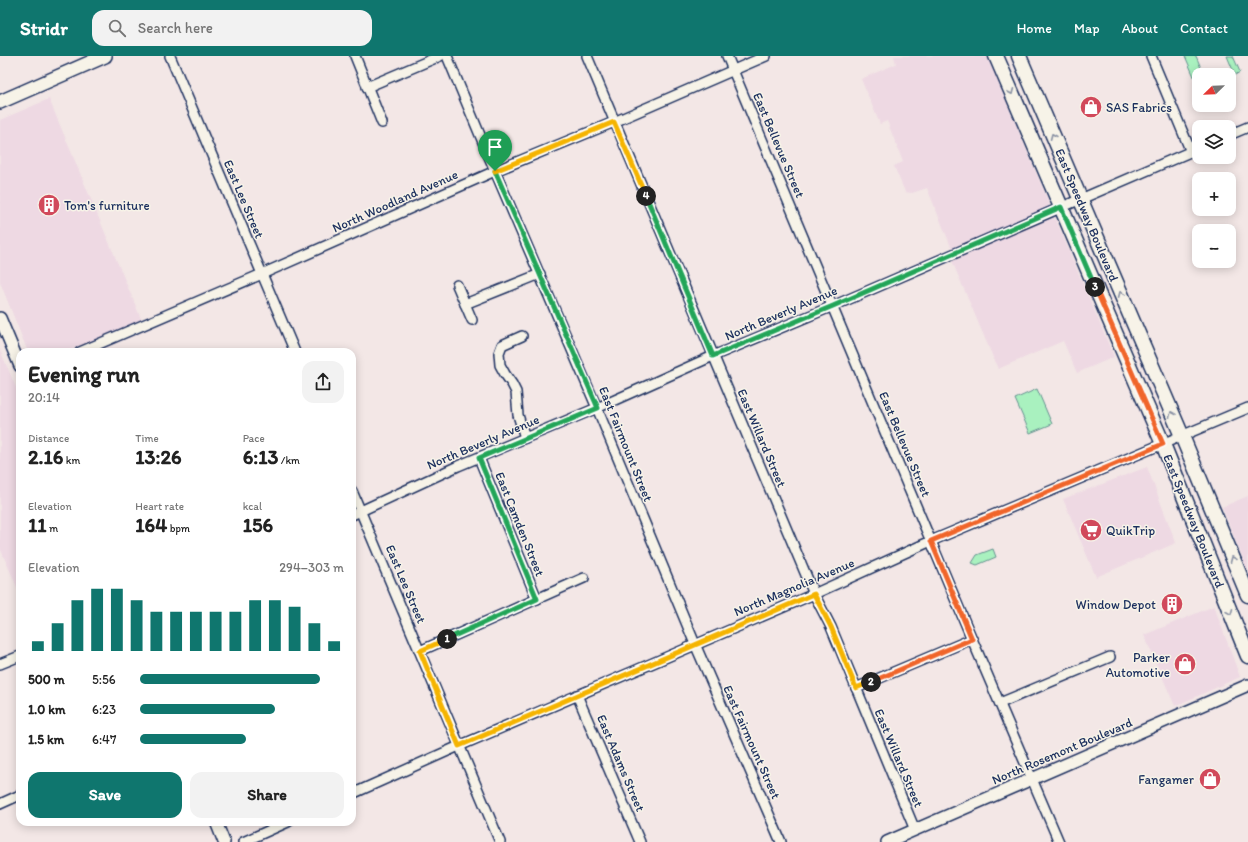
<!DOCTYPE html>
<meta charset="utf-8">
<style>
:root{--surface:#fff;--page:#f2f2f2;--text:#222;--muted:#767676;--accent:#0f766e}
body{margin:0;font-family:Itim,sans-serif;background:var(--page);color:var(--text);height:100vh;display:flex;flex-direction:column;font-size:15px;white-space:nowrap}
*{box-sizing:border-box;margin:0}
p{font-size:13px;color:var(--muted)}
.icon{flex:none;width:22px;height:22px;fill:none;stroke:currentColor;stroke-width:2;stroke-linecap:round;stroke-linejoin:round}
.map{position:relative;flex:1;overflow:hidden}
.details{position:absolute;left:16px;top:292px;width:340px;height:478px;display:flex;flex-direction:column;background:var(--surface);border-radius:12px;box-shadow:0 2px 10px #0003}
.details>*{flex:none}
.needle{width:26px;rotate:247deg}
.buttons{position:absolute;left:1192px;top:12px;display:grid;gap:8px}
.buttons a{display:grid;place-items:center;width:44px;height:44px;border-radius:8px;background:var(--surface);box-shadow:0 2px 10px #0003;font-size:20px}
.pin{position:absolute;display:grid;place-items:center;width:34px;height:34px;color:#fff;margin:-41px -17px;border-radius:50% 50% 50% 0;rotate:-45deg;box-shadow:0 0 4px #0007}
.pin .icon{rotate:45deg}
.km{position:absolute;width:20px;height:20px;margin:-10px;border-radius:50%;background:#222;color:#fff;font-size:11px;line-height:20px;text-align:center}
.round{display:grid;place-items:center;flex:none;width:42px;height:42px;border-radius:12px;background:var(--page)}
.summary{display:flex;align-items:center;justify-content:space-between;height:68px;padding:0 12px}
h1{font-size:22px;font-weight:700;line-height:30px}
.metrics{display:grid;grid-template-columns:repeat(3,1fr);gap:6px;height:68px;padding:4px 12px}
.metrics div{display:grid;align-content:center}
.metrics b{font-size:20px;font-weight:700}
.metrics small{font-size:11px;font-weight:400}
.metrics p{font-size:11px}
.chart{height:112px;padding:8px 12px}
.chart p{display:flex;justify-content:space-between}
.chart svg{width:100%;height:72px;margin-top:4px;stroke:var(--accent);stroke-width:6}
.button{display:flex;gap:8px;margin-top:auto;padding:8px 12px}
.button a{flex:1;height:46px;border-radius:12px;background:var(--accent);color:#fff;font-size:16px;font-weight:700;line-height:46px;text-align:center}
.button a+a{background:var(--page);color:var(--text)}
ul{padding:0 12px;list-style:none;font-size:13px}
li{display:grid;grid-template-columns:64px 48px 1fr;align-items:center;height:30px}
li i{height:10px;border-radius:5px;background:var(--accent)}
header{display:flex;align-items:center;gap:24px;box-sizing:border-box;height:56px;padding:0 20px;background:var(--accent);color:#fff}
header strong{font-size:19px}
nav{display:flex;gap:22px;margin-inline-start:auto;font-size:14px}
.search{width:280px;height:36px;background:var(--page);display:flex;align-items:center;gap:10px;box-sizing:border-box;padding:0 14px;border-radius:12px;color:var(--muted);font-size:15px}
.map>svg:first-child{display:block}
.built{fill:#eed9e3}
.green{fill:#a9f1bf;stroke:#62908e}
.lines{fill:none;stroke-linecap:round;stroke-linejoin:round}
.minor-casing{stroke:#1b2f5e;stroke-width:12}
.tertiary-casing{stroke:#1b2f5e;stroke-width:14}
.secondary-casing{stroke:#1b2f5e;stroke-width:16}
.primary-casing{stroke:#1b2f5e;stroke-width:17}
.minor{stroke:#f7f3e8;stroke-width:9}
.tertiary{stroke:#f7f3e8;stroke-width:11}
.secondary{stroke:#f7f3e8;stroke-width:13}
.primary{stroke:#f7f3e8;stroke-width:14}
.oneway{stroke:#8991a3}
.split-1-casing{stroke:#fff;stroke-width:8}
.split-2-casing{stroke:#fff;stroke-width:8}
.split-3-casing{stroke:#fff;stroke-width:8}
.split-4-casing{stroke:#fff;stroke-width:8}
.split-5-casing{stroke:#fff;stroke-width:8}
.split-1{stroke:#22a559;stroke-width:5}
.split-2{stroke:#f5b400;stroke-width:5}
.split-3{stroke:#f0652b;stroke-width:5}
.split-4{stroke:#22a559;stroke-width:5}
.split-5{stroke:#f5b400;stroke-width:5}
.labels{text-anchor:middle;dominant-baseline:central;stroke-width:3;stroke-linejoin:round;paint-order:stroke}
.poi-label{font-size:13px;fill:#1b2f5e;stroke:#f7f3e8;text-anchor:start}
.street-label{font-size:13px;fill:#1b2f5e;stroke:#f7f3e8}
</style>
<header>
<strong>Stridr</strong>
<div class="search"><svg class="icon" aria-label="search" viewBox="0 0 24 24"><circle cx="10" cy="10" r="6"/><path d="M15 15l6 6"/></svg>Search here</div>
<nav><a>Home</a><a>Map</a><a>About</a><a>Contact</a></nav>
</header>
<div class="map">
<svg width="1248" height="786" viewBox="0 0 1248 786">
<rect width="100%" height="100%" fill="#f3e7e6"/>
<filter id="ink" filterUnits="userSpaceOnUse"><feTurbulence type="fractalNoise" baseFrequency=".025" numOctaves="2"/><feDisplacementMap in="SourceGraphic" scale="8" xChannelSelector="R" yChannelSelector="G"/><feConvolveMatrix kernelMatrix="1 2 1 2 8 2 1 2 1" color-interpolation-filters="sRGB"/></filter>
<g filter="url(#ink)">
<g class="built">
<path d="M894 0H987L1114 301 1077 317 1063 285 998 313 952 205V193L927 132 912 137 905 136 894 110 903 106 887 65 880 68 861 23 896 8Z"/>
<path d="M49 43 142 265 65 296H28L0 226V64Z"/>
<path d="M0 294 20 341V538L0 492Z"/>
<path d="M1147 411 1176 487 1096 521 1063 443Z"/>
<path d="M1248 440V515L1222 451Z"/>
<path d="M1214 550 1240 621 1175 650 1144 579Z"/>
</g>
<g class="green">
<path d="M1185 0H1196L1204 19H1199V32Z"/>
<path d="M1227 0H1233L1240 16 1235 19Z"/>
<path d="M1037 333 1052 368 1030 377 1015 343Z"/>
<path d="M993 493 996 501 977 509 972 507 977 499Z"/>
</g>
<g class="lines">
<g class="minor-casing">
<g id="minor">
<path d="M170 0 295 296"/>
<path d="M355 0 382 67"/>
<path d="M447 0 495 115 597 352 695 588 781 786"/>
<path d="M587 0 814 538 831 571 915 774"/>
<path d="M727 0 972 583 1059 786"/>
<path d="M1151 0 1191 96"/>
<path d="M367 31 440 0"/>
<path d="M1229 79 1248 71"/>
<path d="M457 229 472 264"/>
<path d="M465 248 540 218"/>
<path d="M522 280 502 289 499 297 500 309 505 318 512 328 516 336 518 359 525 382"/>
<path d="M80 296 262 218 495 115 614 66 766 0"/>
<path d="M479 402 537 543"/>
<path d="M352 435 500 786"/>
<path d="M352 459 458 410 597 352 713 300 833 250 1199 92"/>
<path d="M420 595 584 522"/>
<path d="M0 608 20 600"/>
<path d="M856 632 972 583"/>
<path d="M577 639 640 786"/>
<path d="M1000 647 1110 601"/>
<path d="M352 738 459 690 814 538 931 485 1248 352"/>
<path d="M0 748 20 739"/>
<path d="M243 786 288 766"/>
</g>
</g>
<g class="tertiary-casing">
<g id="tertiary">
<path d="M0 262 20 310"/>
<path d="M216 766 224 786"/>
<path d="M887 786 1248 629"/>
</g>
</g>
<g class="secondary-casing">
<path id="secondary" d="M0 46 105 0"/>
</g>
<g class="primary-casing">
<g id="primary">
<path d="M996 0 1163 388 1248 600"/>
<path d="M1019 0 1182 380 1248 539"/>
</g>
</g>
<use href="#minor" class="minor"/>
<use href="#tertiary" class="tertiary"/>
<use href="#secondary" class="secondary"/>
<use href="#primary" class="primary"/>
</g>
<defs><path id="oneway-chevron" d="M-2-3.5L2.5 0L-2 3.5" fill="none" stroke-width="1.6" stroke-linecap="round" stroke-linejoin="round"/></defs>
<g class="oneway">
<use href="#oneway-chevron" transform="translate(1011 36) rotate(67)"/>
<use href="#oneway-chevron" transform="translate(1053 80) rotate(-113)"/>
<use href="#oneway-chevron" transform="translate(1121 238) rotate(-113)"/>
<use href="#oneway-chevron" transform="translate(1172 358) rotate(-113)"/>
<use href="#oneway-chevron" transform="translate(1233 503) rotate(-113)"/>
<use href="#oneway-chevron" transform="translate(1230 556) rotate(68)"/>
</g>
</g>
<g class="lines" filter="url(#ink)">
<g class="split-1-casing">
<path id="split-1" d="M447 583 537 543 479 402 598 352 495 115"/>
</g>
<g class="split-2-casing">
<path id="split-2" d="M447 583 420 595 459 690 814 538 831 571 856 632 871 626"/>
</g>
<g class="split-3-casing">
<path id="split-3" d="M871 626 972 583 931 485 1163 388 1095 231"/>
</g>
<g class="split-4-casing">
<path id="split-4" d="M646 140 713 300 833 250 1061 151 1095 231"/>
</g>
<g class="split-5-casing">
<path id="split-5" d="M495 115 614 66 646 140"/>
</g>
<use href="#split-1" class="split-1"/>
<use href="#split-2" class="split-2"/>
<use href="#split-3" class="split-3"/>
<use href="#split-4" class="split-4"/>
<use href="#split-5" class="split-5"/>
</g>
<defs>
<g id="shop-disc" transform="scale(1.15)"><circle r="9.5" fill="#d1495b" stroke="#f7f3e8"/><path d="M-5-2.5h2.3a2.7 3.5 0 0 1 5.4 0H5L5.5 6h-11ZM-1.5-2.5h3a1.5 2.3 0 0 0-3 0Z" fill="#fff"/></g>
<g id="building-disc" transform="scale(1.15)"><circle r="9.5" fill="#d1495b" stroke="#f7f3e8"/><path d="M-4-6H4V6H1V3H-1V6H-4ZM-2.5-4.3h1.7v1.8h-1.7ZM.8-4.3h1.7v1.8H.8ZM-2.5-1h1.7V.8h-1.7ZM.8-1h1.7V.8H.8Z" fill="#fff"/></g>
<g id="supermarket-disc" transform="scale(1.15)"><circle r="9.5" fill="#d1495b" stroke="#f7f3e8"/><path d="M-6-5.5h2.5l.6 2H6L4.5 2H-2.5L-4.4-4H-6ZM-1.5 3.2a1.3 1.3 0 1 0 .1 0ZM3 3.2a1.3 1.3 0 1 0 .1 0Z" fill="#fff"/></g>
</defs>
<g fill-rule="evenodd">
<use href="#shop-disc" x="1091" y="51"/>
<use href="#building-disc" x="49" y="149"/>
<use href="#supermarket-disc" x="1091" y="474"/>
<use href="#building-disc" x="1172" y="548"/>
<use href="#shop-disc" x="1185" y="608"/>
<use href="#shop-disc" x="1210" y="723"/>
</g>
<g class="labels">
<g class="poi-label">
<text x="1106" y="51">SAS Fabrics</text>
<text x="64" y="149">Tom's furniture</text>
<text x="1106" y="474">QuikTrip</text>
<text x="1156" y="548" text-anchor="end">Window Depot</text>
<text x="1170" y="601" text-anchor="end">Parker<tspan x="1170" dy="15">Automotive</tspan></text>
<text x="1194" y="723" text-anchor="end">Fangamer</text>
</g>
<g class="street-label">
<text transform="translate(779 89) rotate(67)">East Bellevue Street</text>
<text transform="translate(244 143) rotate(67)">East Lee Street</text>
<text transform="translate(395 145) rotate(-24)">North Woodland Avenue</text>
<text transform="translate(1087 159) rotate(67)">East Speedway Boulevard</text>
<text transform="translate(781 257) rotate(-23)">North Beverly Avenue</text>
<text transform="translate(762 382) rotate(67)">East Willard Street</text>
<text transform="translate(483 386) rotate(-23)">North Beverly Avenue</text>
<text transform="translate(626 388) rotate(68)">East Fairmount Street</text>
<text transform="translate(905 388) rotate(67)">East Bellevue Street</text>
<text transform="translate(1194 465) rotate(68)">East Speedway Boulevard</text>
<text transform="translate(520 468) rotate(68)">East Camden Street</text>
<text transform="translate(406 528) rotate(67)">East Lee Street</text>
<text transform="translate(794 531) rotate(-23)">North Magnolia Avenue</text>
<text transform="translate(752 686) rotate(66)">East Fairmount Street</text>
<text transform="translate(1062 695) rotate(-23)">North Rosemont Boulevard</text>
<text transform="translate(899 702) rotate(67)">East Willard Street</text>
<text transform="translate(621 707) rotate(67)">East Adams Street</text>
</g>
</g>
</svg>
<div class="buttons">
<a><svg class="needle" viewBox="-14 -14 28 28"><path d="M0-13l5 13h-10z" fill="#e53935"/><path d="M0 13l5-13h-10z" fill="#767676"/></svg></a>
<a><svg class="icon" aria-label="layers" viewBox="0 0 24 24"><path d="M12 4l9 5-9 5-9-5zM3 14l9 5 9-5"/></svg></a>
<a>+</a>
<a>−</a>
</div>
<div class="pin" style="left:495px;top:115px;background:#1e9e55"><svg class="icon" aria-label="arrive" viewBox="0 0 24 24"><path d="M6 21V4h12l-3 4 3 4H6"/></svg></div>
<b class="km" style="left:447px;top:583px">1</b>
<b class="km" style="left:871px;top:626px">2</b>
<b class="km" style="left:1095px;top:231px">3</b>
<b class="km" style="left:646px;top:140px">4</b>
<section class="details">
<div class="summary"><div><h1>Evening run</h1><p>20:14</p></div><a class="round"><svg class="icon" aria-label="share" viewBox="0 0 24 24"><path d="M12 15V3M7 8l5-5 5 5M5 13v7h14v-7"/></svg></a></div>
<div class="metrics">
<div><p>Distance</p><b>2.16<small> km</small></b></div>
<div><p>Time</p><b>13:26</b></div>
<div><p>Pace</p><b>6:13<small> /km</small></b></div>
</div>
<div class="metrics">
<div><p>Elevation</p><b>11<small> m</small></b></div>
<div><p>Heart rate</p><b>164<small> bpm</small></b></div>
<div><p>kcal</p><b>156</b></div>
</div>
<div class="chart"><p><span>Elevation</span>294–303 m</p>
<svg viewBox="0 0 160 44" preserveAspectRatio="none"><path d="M5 44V38M15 44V27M25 44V13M35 44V6M45 44V6M55 44V13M65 44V20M75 44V20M85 44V20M95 44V20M105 44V20M115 44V13M125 44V13M135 44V17M145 44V27M155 44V38"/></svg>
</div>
<ul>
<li><b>500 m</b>5:56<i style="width:88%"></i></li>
<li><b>1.0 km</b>6:23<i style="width:66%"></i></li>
<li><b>1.5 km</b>6:47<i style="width:52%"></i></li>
</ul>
<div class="button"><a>Save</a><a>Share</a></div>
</section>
</div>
